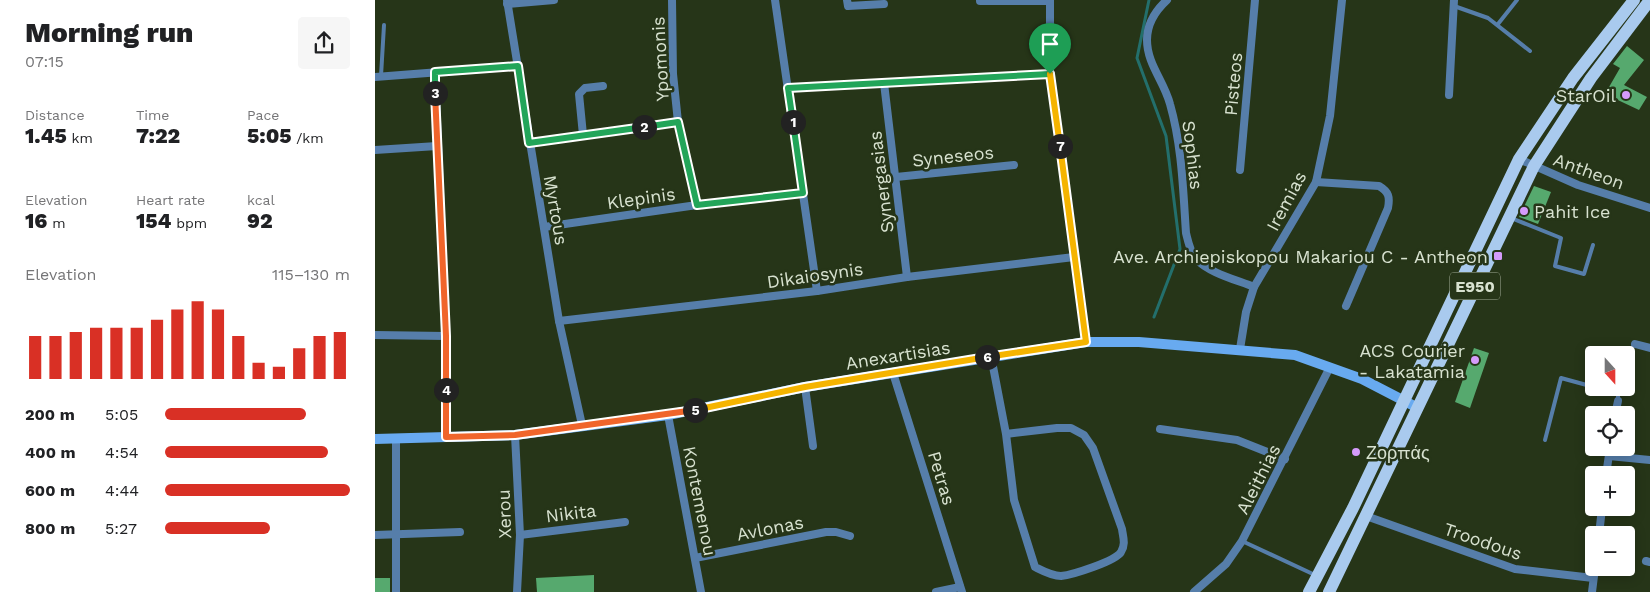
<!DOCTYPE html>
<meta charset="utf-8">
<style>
:root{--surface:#fff;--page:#f6f6f6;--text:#202124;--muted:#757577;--accent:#d93025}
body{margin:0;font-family:"Work Sans",sans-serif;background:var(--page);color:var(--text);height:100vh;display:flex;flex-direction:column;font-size:19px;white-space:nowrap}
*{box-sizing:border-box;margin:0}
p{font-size:16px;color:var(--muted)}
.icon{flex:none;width:28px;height:28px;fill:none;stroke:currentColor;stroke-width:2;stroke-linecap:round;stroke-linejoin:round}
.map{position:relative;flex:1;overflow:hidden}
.side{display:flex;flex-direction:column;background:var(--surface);width:375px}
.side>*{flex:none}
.needle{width:32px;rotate:159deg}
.tools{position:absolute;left:1210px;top:346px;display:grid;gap:10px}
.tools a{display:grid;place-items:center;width:50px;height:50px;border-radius:5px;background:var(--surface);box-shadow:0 2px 12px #0003;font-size:25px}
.pin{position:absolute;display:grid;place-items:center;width:42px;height:42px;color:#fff;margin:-51px -21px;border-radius:50% 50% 50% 0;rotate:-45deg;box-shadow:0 0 5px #0007}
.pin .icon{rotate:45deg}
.km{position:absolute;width:25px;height:25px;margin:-12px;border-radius:50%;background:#222;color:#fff;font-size:14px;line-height:25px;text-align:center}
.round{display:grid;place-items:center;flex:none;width:52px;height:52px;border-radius:5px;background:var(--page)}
.summary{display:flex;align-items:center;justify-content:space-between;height:85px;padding:0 25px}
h1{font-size:28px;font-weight:800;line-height:38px}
.figures{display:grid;grid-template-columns:repeat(3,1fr);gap:8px;height:85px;padding:5px 25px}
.figures div{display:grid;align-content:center}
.figures b{font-size:21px;font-weight:800}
.figures small{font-size:14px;font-weight:400}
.figures p{font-size:14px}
.chart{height:140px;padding:10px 25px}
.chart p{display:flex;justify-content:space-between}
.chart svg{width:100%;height:90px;margin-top:5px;stroke:var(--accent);stroke-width:6}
ul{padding:0 25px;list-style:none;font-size:16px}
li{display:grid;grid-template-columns:80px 60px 1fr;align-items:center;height:38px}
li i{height:12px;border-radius:6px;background:var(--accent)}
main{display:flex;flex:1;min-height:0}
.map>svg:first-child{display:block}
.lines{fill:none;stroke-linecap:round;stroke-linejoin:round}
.stream{stroke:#236f6c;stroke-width:3}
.building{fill:#56a96e}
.lane{stroke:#567eaa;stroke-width:4}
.street{stroke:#567eaa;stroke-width:8}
.secondary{stroke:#68aaf0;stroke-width:10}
.primary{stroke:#a9caee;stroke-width:12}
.split-1-casing{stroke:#fff;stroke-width:10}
.split-2-casing{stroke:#fff;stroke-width:10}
.split-3-casing{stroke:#fff;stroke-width:10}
.split-4-casing{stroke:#fff;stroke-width:10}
.split-5-casing{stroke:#fff;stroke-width:10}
.split-6-casing{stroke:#fff;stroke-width:10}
.split-7-casing{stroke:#fff;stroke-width:10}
.split-8-casing{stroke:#fff;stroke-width:10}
.split-1{stroke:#22a559;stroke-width:6}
.split-2{stroke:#22a559;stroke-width:6}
.split-3{stroke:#22a559;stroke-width:6}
.split-4{stroke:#f0652b;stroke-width:6}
.split-5{stroke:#f0652b;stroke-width:6}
.split-6{stroke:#f5b400;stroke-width:6}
.split-7{stroke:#f5b400;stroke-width:6}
.split-8{stroke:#f5b400;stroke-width:6}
.poi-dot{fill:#d59bfb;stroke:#263518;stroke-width:2}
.labels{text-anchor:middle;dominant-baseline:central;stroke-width:5;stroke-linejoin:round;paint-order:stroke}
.shield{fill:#263518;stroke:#a3ae99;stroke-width:1}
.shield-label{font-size:16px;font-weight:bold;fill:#d8e2d0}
.street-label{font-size:18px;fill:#d8e2d0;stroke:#263518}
.poi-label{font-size:18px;fill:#d8e2d0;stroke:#263518;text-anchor:end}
</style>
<main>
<section class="side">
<div class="summary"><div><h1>Morning run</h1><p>07:15</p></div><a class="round"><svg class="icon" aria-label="share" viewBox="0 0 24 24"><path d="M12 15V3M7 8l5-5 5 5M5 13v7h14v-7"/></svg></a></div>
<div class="figures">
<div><p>Distance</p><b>1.45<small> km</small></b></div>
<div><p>Time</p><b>7:22</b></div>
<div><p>Pace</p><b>5:05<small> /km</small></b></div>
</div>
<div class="figures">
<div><p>Elevation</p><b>16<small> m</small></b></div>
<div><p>Heart rate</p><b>154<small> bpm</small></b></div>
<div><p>kcal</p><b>92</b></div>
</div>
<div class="chart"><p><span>Elevation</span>115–130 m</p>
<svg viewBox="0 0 160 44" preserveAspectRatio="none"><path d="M5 44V23M15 44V23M25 44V21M35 44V19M45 44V19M55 44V19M65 44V15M75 44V10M85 44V6M95 44V10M105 44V23M115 44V36M125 44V38M135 44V29M145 44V23M155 44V21"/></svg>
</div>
<ul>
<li><b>200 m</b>5:05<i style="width:76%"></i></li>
<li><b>400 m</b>4:54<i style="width:88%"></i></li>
<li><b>600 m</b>4:44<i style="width:100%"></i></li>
<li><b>800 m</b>5:27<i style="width:57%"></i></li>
</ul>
</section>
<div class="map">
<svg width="1275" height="592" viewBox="0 0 1275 592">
<rect width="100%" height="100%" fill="#263518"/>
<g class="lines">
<path class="stream" d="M774 0 762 58 791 136 805 249 779 317"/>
</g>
<g class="building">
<path d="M1252 46 1269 60 1249 85 1272 97 1264 110 1230 94 1245 68 1238 64Z"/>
<path d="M1159 186 1176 192 1163 224 1144 217Z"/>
<path d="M1099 348 1114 353 1095 408 1080 402Z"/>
<path d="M219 575V592H162L161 578Z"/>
<rect x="0" y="578" width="15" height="14"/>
</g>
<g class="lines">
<g class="lane">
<path d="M1079 6 1113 18 1155 51"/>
<path d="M1123 24 1142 0"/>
<path d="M6 76 9 25"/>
<path d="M1136 218 1186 238 1180 266 1209 274 1218 245"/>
<path d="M1222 388 1243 394V401"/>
<path d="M1170 440 1186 378 1219 387"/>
<path d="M867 541 940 575"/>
</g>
<g class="street">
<path d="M132 0 184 321 207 425"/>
<path d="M297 0 298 74 303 122 322 205"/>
<path d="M400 0 442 291"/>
<path d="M472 0 473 6 509 4"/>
<path d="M675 0V74L711 342"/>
<path d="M792 0C780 11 772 23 772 40 772 64 789 81 795 104 807 146 808 189 811 233 813 241 815 252 821 259 834 273 862 280 879 287"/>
<path d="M605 1H674"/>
<path d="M132 4 179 0"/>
<path d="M60 72 71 336V437"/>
<path d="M0 77 143 66"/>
<path d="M509 83 532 277"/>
<path d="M413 88 675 74"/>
<path d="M1074 95 1079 0"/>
<path d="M208 135 204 94 210 88 228 86"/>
<path d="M154 143 303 122"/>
<path d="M0 150 62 146"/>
<path d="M1144 159 1203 185 1275 208"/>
<path d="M865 170 880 0"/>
<path d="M521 177 639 165"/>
<path d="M941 182 1004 186C1014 192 1015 197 1013 208L971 306"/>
<path d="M169 227 322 205 428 193"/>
<path d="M184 321 442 291 532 277 699 257"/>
<path d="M0 335 71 336"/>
<path d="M1260 344 1275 348"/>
<path d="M865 349 871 312 879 287 941 182 955 116 967 0"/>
<path d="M616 356 631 434 639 500 660 567C668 571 677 576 686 576 697 575 741 561 746 552 751 544 748 537 747 529L718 448 709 435 696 428H682L631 434"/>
<path d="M518 373 587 592"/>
<path d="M430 387 438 446"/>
<path d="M293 415 326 592"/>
<path d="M1240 415 1243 401"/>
<path d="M785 429 862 440 910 459"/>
<path d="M140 435 145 535 142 592"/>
<path d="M21 439V592"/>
<path d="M1234 456 1275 460"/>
<path d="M1231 475 1235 448"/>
<path d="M991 516 1140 569 1218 578"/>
<path d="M0 535 85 532"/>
<path d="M145 535 250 522"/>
<path d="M1224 535 1227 508"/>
<path d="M320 558 451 532H461L475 536"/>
<path d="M1271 561 1275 562"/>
<path d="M561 592 585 587"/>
<path d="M819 592 851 564 867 541 955 367"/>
<path d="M1217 592 1220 568"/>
</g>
<path class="secondary" d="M0 439 140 435 293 415 430 387 711 342H764L920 355 987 379 1043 408"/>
<g class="primary">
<path d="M934 592 978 508 1144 159 1198 78 1259 0"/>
<path d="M954 592 1159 166 1216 78 1275 0"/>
</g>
</g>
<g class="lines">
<g class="split-1-casing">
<path id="split-1" d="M418 122 413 88 675 74"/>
</g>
<g class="split-2-casing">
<path id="split-2" d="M269 127 303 122 322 205 428 193 418 122"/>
</g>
<g class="split-3-casing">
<path id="split-3" d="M60 93V72L143 66 154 143 269 127"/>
</g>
<g class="split-4-casing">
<path id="split-4" d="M60 93 71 336V390"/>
</g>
<g class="split-5-casing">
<path id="split-5" d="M71 390V437L140 435 320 410"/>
</g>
<g class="split-6-casing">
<path id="split-6" d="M320 410 430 387 612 357"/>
</g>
<g class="split-7-casing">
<path id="split-7" d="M612 357 711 342 685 146"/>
</g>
<g class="split-8-casing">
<path id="split-8" d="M675 74 685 146"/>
</g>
<use href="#split-1" class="split-1"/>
<use href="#split-2" class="split-2"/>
<use href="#split-3" class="split-3"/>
<use href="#split-4" class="split-4"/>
<use href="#split-5" class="split-5"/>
<use href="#split-6" class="split-6"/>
<use href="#split-7" class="split-7"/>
<use href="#split-8" class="split-8"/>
</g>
<g class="poi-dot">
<circle cx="1251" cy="95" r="5"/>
<circle cx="1149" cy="211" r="5"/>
<rect x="1118" y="251" width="10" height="10" rx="2.5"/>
<circle cx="1100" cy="360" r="5"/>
<circle cx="981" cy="452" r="5"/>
</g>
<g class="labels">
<rect class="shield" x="1075" y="272.5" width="50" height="27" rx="4"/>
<g class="shield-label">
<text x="1100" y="286">E950</text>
</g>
<g class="street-label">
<text transform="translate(285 59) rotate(-93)">Ypomonis</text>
<text transform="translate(858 84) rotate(-85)">Pisteos</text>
<text transform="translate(818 155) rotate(83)">Sophias</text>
<text transform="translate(578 156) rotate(-6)">Syneseos</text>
<text transform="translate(1214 171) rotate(20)">Antheon</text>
<text transform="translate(506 182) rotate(-97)">Synergasias</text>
<text transform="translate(266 198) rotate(-8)">Klepinis</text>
<text transform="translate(911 201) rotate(-62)">Iremias</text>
<text transform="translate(181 210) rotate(80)">Myrtous</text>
<text transform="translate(440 275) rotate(-8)">Dikaiosynis</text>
<text transform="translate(523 355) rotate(-9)">Anexartisias</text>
<text transform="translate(567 478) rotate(73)">Petras</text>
<text transform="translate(883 479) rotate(-63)">Aleithias</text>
<text transform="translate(325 501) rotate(79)">Kontemenou</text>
<text transform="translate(196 513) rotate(-7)">Nikita</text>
<text transform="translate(129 514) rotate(-92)">Xerou</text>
<text transform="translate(395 528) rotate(-11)">Avlonas</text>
<text transform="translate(1108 541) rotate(19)">Troodous</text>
</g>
<g class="poi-label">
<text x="1241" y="95">StarOil</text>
<text x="1159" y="211" text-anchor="start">Pahit Ice</text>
<text x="1113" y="256">Ave. Archiepiskopou Makariou C - Antheon</text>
<text x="1090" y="350">ACS Courier<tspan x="1090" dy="21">- Lakatamia</tspan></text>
<text x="991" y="452" text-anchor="start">Ζορπάς</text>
</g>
</g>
</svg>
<div class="tools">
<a><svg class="needle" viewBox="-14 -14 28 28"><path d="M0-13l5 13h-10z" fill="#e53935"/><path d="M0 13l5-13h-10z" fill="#757577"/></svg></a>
<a><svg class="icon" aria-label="locate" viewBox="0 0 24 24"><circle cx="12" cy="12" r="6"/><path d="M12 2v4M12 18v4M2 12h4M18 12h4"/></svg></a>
<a>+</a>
<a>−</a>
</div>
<div class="pin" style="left:675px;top:74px;background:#1e9e55"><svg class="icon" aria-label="arrive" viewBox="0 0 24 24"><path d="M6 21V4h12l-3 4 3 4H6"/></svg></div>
<b class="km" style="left:418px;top:122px">1</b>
<b class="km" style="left:269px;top:127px">2</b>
<b class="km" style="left:60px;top:93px">3</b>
<b class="km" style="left:71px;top:390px">4</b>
<b class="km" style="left:320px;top:410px">5</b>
<b class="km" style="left:612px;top:357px">6</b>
<b class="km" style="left:685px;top:146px">7</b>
</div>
</main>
